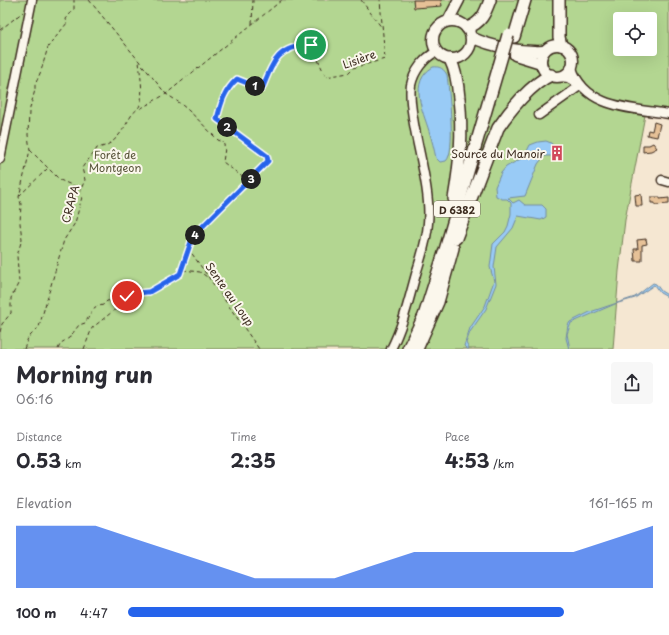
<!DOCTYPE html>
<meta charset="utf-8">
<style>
:root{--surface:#fff;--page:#f7f7f7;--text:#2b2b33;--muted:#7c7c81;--accent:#2563eb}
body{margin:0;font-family:"Playpen Sans",sans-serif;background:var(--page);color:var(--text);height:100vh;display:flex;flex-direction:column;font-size:15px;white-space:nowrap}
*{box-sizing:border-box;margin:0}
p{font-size:13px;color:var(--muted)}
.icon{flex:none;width:22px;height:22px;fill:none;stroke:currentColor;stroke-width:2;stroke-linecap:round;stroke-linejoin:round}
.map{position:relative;height:349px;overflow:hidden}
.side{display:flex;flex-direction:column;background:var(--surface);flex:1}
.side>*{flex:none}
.tools{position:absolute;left:613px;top:12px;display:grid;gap:8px}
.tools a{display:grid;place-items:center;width:44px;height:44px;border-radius:4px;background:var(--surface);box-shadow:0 4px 16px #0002;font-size:20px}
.pin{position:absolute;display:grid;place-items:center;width:34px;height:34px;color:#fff;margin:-17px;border:2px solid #fff;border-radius:50%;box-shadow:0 1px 4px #0007}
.km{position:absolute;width:20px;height:20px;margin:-10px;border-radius:50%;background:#222;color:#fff;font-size:11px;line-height:20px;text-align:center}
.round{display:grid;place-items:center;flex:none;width:42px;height:42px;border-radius:4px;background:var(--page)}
.summary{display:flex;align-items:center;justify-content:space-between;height:68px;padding:0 16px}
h1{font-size:22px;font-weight:700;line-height:30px}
.metrics{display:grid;grid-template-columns:repeat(3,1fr);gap:6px;height:68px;padding:4px 16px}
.metrics div{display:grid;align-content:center}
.metrics b{font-size:20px;font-weight:700}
.metrics small{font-size:11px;font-weight:400}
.metrics p{font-size:11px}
.chart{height:112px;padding:8px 16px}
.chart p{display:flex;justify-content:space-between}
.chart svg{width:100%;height:72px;margin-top:4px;fill:var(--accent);opacity:.7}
ul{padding:0 16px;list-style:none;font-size:13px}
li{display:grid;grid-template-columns:64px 48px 1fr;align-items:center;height:30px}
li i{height:10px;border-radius:5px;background:var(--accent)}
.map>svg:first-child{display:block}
.green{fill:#b3d691;stroke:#778058;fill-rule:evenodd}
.water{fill:#99cbf6;stroke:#738ba0}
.building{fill:#e6c197;stroke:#3b2a1e}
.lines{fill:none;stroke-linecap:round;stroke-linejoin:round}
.minor-casing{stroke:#3b2a1e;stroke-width:11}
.major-casing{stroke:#3b2a1e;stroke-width:13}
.highway-casing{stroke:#3b2a1e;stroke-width:14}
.path{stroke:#3b2a1e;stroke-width:1;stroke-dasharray:4 3;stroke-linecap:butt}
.minor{stroke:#fbf7ec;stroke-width:8}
.major{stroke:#fbf7ec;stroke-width:10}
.highway{stroke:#fbf7ec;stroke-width:11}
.highway-bridge-casing{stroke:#3b2a1e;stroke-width:14;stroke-linecap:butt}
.highway-bridge{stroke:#fbf7ec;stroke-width:11}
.route-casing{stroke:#fff;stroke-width:8}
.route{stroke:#2563eb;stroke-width:5}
.labels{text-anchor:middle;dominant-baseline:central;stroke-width:4;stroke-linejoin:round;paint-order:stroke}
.shield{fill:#fbf7ec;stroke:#75685c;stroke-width:1}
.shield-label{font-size:10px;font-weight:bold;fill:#3b2a1e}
.street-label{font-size:11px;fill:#3b2a1e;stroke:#fbf7ec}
.poi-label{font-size:11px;fill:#3b2a1e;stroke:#fbf7ec;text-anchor:end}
.park-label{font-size:11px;fill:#59553b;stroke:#fbf7ec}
</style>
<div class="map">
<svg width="669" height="349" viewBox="0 0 669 349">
<rect width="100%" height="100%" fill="#f5e7d2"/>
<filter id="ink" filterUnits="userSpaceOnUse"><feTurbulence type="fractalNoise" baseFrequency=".025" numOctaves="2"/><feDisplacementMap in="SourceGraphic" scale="8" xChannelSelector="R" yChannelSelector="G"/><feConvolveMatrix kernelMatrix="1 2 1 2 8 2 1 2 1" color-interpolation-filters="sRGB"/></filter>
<g filter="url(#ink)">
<path class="green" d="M0 0H669V114L645 115 625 220 619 271 613 349H0ZM620 19H650V49H620Z"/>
<g class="water">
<path d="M433 67C440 66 444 69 447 75 449 90 456 153 446 161L440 162 436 158C434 149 432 140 429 131 423 111 408 82 433 67Z"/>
<path d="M546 141 551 143 556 149 561 150 559 156H544L538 164 525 196 508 198 513 203 519 200 525 205H542L546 209V217L541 220 518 216 513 228 497 247 494 267 496 284 486 309 470 332 466 343 469 349H467L464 346 470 328 485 306 494 281 490 267 493 244 505 232 508 226 511 214V203L507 199H502L496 196 495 187 501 173 506 167 524 157 530 145 538 142Z"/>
<path d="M653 283 656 284 661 291 669 296V298L660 293 654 285 635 298 615 304 571 323 567 334 570 349H569L566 338 568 325 570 322 590 312 635 297Z"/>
</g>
<g class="building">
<path d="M413 0H441L442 6 414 8Z"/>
<path d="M654 122 660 124 657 137 647 135 648 130 652 131Z"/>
<path d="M653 143 657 148 651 151 643 152V145H649Z"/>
<path d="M641 194 642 206H636L635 195Z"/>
<path d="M651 197H660V199L669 198V204L655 205V203H651Z"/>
<path d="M646 239 647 244 642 245V261H635L634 249H638L637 240Z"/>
</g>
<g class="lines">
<g class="minor-casing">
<g id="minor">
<path d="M572 68C585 109 633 108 669 114"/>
<path d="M560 77 568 78 580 85"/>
<path d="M539 115 581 85"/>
<path d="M0 159 32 0"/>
<path d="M662 180 669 182"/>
<path d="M391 349C403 326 409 299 416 274 421 257 427 241 428 223 431 194 419 154 414 124 412 111 409 97 411 85 414 71 424 58 436 52"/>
</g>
</g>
<g class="major-casing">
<g id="major">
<circle cx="452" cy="40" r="19"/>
<path d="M448 21 459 0"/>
<path d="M471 37C492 47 520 52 544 51"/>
<circle cx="557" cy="61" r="16"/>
<path d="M515 55 541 63"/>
</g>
</g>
<g class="highway-casing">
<g id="highway">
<path d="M559 0V37L561 45"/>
<path d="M467 28C481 23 485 14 490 0"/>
<path d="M514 37 525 0"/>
<path d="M450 59C456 71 458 85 459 98 463 134 460 163 454 199"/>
<path d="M456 238 498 128C510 110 531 84 551 75"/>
<path d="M408 349 424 316 445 250 499 66"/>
<path d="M417 349 438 302 453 248"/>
</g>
</g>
<g class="path">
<path d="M89 0 166 94 138 110"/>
<path d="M361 0 382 28"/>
<path d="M252 24 253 0"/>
<path d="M0 30 23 12"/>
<path d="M30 150 60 180 81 189"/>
<path d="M249 182 223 162 225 148 223 142 218 140C201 123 187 106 166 94L282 0"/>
<path d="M19 196 47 169"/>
<path d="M188 248 259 349"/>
<path d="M183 270 200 272 210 279"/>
<path d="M0 332 2 324 11 313V298L19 282 17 256 22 239 20 223 21 204 19 197 30 150 28 135 29 112 35 90V85L41 71 48 47 67 23 66 19 74 9V0"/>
<path d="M24 349 28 338 39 327 64 240 75 223 82 197 81 189 85 180 82 168C86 161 93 156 97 148 116 145 122 131 131 116 135 110 140 109 141 101 143 88 140 74 139 61"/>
<path d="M58 349 61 343 69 338 79 325 85 323 95 307 103 305 107 301 120 299 127 296 135 295 144 291 149 292 180 274 193 236 268 161 267 156 217 119C221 103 224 91 237 79L262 89C273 62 278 46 311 45L326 77 348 73 353 68 385 59 380 0"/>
<path d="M84 349 92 328 117 308 149 292"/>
</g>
<use href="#minor" class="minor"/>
<use href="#major" class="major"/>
<use href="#highway" class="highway"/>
<g class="highway-bridge-casing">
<path id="highway-bridge" d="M499 66 508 35"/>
</g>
<use href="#highway-bridge" class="highway-bridge"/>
</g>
</g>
<g class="lines" filter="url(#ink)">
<g class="route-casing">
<path id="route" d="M127 296C135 295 142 291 149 292L180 274 193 236 268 161 267 156 217 119C221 103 224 91 237 79L262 89C273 62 277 46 311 45"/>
</g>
<use href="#route" class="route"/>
</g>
<defs>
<g id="building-bare" transform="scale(1.2)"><path d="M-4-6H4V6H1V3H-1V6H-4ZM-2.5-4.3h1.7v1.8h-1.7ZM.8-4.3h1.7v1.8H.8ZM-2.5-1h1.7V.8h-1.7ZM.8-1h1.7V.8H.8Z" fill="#d1495b" stroke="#fbf7ec" stroke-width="2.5" paint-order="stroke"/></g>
</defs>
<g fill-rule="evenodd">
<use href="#building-bare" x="557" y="153"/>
</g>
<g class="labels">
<rect class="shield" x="434" y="201" width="46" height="16" rx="3"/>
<g class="shield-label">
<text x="457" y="209">D 6382</text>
</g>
<g class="street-label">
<text transform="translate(359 59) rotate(-20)">Lisière</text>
<text transform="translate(70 204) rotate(-75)">CRAPA</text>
<text transform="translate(230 294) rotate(55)">Sente au Loup</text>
</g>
<g class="poi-label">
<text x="545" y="153">Source du Manoir</text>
</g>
<g class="park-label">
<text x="115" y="154">Forêt de<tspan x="115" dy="13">Montgeon</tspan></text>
</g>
</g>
</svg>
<div class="tools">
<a><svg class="icon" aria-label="locate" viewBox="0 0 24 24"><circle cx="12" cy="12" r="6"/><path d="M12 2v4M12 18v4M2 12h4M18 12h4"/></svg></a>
</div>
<div class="pin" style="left:311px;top:45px;background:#1e9e55"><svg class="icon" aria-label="arrive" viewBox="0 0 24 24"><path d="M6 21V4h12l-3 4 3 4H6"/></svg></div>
<div class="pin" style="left:127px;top:296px;background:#d93025"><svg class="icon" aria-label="check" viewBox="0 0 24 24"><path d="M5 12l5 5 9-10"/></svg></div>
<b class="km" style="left:255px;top:86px">1</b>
<b class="km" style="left:227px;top:127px">2</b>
<b class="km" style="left:251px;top:179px">3</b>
<b class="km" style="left:195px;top:235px">4</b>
</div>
<section class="side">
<div class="summary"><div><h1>Morning run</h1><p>06:16</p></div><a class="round"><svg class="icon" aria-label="share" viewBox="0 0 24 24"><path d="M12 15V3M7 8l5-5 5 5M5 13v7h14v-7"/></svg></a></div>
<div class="metrics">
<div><p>Distance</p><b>0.53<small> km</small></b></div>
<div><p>Time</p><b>2:35</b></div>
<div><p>Pace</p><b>4:53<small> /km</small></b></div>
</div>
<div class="chart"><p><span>Elevation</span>161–165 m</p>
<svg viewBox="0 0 160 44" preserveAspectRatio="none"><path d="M0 44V6L10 6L20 6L30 14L40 22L50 30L60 38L70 38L80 38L90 30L100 22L110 22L120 22L130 22L140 22L150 14L160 6V44z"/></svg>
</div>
<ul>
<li><b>100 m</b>4:47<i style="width:83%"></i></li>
</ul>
</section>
